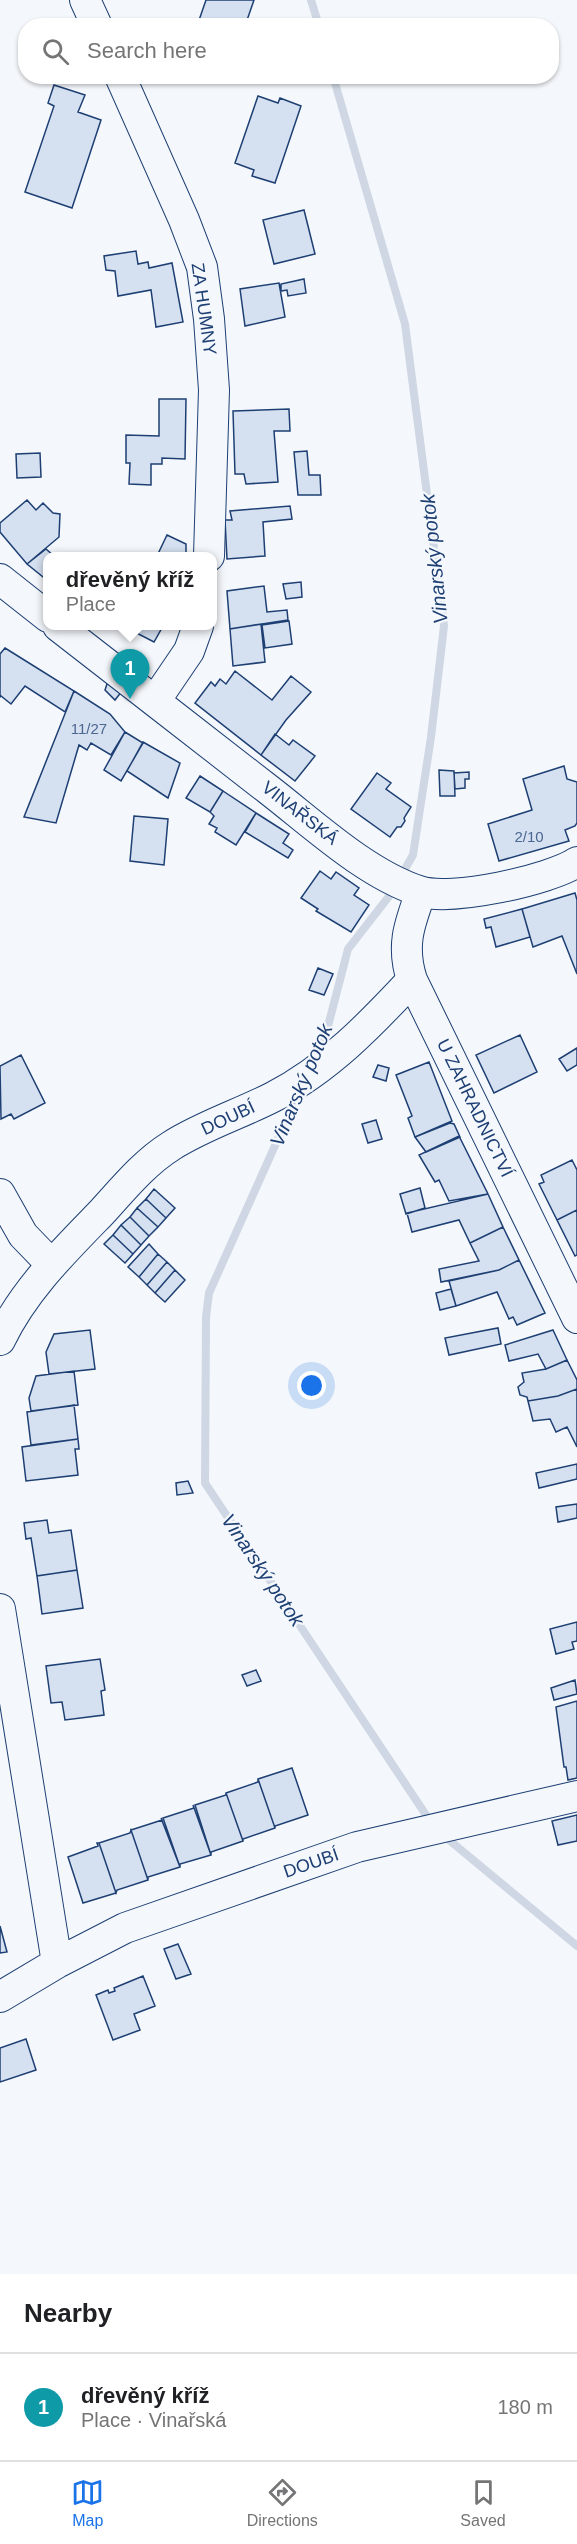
<!DOCTYPE html>
<html lang="en">
<head>
<meta charset="utf-8">
<style>
  body { margin:0; font-family:Helvetica,sans-serif; background:#f6f6f6; color:#202124 }
  .you { position:absolute; left:312px; top:1386px; width:21px; height:21px; margin:-15px; border:4px solid #fff; border-radius:50%; background:#1a73e8; box-shadow:0 0 0 9px #1a73e833 }
  .badge { display:grid; place-items:center; width:39px; height:39px; border-radius:50%; background:#1a73e8; color:#fff; font-size:20px; font-weight:700 }
  .pin { position:absolute; translate:-50% -50px; filter:drop-shadow(0 2px 3px #0008) }
  .pin::after { content:''; position:absolute; top:32px; width:21px; height:18px; background:inherit; clip-path:polygon(0 0,100% 0,50% 100%) }
  .popup { position:absolute; left:43px; top:552px; width:174px; height:78px; box-sizing:border-box; display:grid; place-content:center; border-radius:12px; background:#fff; filter:drop-shadow(0 2px 4px #0005); font-size:20px; white-space:nowrap; color:#757577 }
  .popup b { font-size:22px; color:#202124 }
  .popup::after { content:''; position:absolute; left:50%; top:100%; margin-left:-12px; border:12px solid transparent; border-top-color:#fff }
  .list { margin:0; padding:0; list-style:none }
  h2 { display:flex; justify-content:space-between; align-items:center; height:78px; margin:0; padding:0 24px; font-size:26px }
  h2 small { font-size:20px; font-weight:400; color:#757577 }
  .list li { display:grid; grid-template-columns:39px 1fr auto; gap:18px; align-items:center; box-sizing:border-box; height:108px; padding:0 24px; border-top:2px solid #e0e0e0 }
  .list b { display:block; font-size:22px; white-space:nowrap }
  .list p { margin:0; font-size:20px; white-space:nowrap; color:#757577 }
  .list em { font-size:20px; font-style:normal; color:#757577 }
  .icon { flex:none; width:33px; height:33px; fill:none; stroke:currentColor; stroke-width:2; stroke-linecap:round; stroke-linejoin:round }
  .map { position:relative; flex:none; width:577px; height:2274px; overflow:hidden }
  .search { position:absolute; background:#fff; box-shadow:0 2px 4px #0004; left:18px; right:18px; top:18px; height:66px; display:flex; align-items:center; gap:15px; box-sizing:border-box; padding:0 21px; border-radius:24px; color:#757577; font-size:22px }
  .sheet { height:186px; background:#fff }
  nav { display:flex; justify-content:space-around; align-items:center; box-sizing:border-box; height:84px; border-top:2px solid #e0e0e0; background:#fff; font-size:16px; color:#757577 }
  nav a { display:grid; justify-items:center; gap:3px }
  nav .on { color:#1a73e8 }
  .map>svg:first-child { display:block }
  .lines { fill:none; stroke-linecap:round; stroke-linejoin:round }
  .stream { stroke:#cfd7e4; stroke-width:8 }
  .building { fill:#d5e0f0; stroke:#1d3f73; stroke-width:1.5 }
  .minor-casing { stroke:#1d3f73; stroke-width:32 }
  .minor { stroke:#f4f7fb; stroke-width:30 }
  .labels { text-anchor:middle; stroke-width:4.5; stroke-linejoin:round; paint-order:stroke }
  .number-label { font-size:15px; fill:#4b6792 }
  .street-label { font-size:18px; fill:#1d3f73; stroke:#f4f7fb }
  .water-label { font-size:20px; font-style:italic; fill:#1d3f73; stroke:#f4f7fb }
</style>
</head>
<body>
<div class="map">
<svg width="577" height="2274" viewBox="0 0 577 2274">
  <rect width="100%" height="100%" fill="#f4f7fb"/>
  <g class="lines">
    <path class="stream" d="M311,0l8,26
      M314,1058l13,-28 21,-81 42,-54 23,-40 18,-118 13,-111 -39,-302 -72,-248
      M299,1092l-90,201 -3,24 -1,166 227,341
      M443,1835l134,111"/>
  </g>
  <path class="building" d="M206,0h48l-9,26h-48z
    M54,85l31,10 -7,17 23,8 -29,88 -47,-16 29,-86 -6,-3z
    M258,96l20,7 2,-5 21,8 -26,77 -23,-7 2,-6 -19,-7z
    M304,210l11,44 -41,10 -11,-44z
    M136,251l2,13 10,-2 1,6 23,-5 11,59 -27,5 -5,-37 -33,6 -3,-25 -9,-1 -2,-14z
    M304,279l2,14 -18,3 -1,-6 -6,1v-7z
    M279,283l6,34 -40,9 -5,-37z
    M159,399h27l-1,60 -23,-1v6h-11v21l-22,-1 1,-21h-4v-28l33,1z
    M289,409l1,22h-16l4,51 -32,2 -2,-10h-9l-2,-63z
    M307,451l2,24h11l1,20h-23l-4,-43z
    M40,453l1,24 -24,1 -1,-24z
    M27,500l9,10 7,-7 10,10 7,1 -1,23 -32,27 -27,-32v-9z
    M290,506l2,13 -29,3 2,34 -38,3 -2,-39h7l-2,-9z
    M167,535l19,9v12h-29z
    M46,549l8,7h-6v25l-21,-17z
    M301,582l1,15 -16,2 -3,-15z
    M264,586l3,26 20,-2 1,10 -58,9 -3,-38z
    M289,621l3,23 -27,4 -3,-23z
    M261,624l4,38 -32,4 -3,-37z
    M123,626h40l-9,16z
    M5,648l69,43 -9,21 -40,-26 -14,18 -10,-8 -1,1v-43z
    M235,671l37,29 19,-24 20,16 -25,28 -25,35 -66,-52 16,-21 4,4 5,-7 6,5z
    M111,683l11,8 -7,9 -10,-10 2,-6z
    M74,691l36,23 15,18 -14,23 -20,-12 -4,7 -8,-5 -23,78 -32,-6z
    M125,732l18,11 -22,38 -17,-11z
    M275,734l14,11 4,-5 22,16 -20,25 -34,-26z
    M143,742l37,21 -12,35 -41,-27z
    M564,766l3,13 10,3v41l-2,3 -10,4 4,11 -70,20 -11,-37 44,-14 -9,-31z
    M439,770l15,1 1,25h-15z
    M469,772v7h-4v9l-10,1 -1,-16z
    M377,773l14,10 -5,6 25,18 -7,11 1,3 -4,6h-4l-7,10 -39,-28z
    M200,776l23,15 -13,21 -24,-14z
    M223,791l33,22 -20,32 -21,-13 2,-4 -8,-4 5,-8 -4,-4z
    M256,813l33,21 -6,9 10,7 -5,8 -43,-26z
    M134,816l34,3 -4,46 -34,-4z
    M320,871l11,8 5,-7 23,16 -5,7 15,10 -18,27 -35,-21 2,-2 -17,-11z
    M575,893l2,7v74l-15,-38 -29,11 -11,-38z
    M522,909l8,28 -34,10 -5,-20 -5,1 -2,-9z
    M318,968l15,6 -9,21 -15,-5z
    M520,1035l17,37 -43,21 -18,-38z
    M577,1048v17l-10,6 -8,-12z
    M21,1055l24,48 -31,16 -3,-5 -10,5 -1,-53z
    M429,1062l23,59 -37,16 -7,-19 4,-2 -16,-41z
    M378,1065l11,3 -3,13 -13,-4z
    M376,1120l6,19 -14,4 -6,-19z
    M450,1123l4,1 6,13 -34,15 -11,-15z
    M459,1136l29,58 -39,7 -10,-21 -4,2 -16,-27z
    M572,1160l5,10v40l-20,10 -18,-36 5,-2 -3,-7z
    M420,1188l5,20 -19,6 -6,-20z
    M154,1189l21,19 -9,10 -20,-19z
    M488,1194l15,33 -33,16 -11,-23 -47,12 -5,-19z
    M146,1199l20,19 -8,9 -21,-19z
    M137,1208l21,19 -9,9 -19,-19z
    M577,1210v45l-2,1 -18,-36z
    M130,1217l19,19 -8,9 -20,-20z
    M121,1225l20,20 -8,9 -20,-19z
    M503,1227l16,33 -20,10 -58,12 -2,-13 40,-8 -9,-18z
    M113,1235l20,19 -8,9 -21,-19z
    M149,1244l9,10 -19,23 -11,-10z
    M158,1254l9,8 -20,23 -8,-8z
    M519,1260l26,53 -28,12 -4,-8 -4,2 -12,-27 -41,14 -7,-25 50,-11z
    M167,1262l8,8 -20,23 -8,-8z
    M175,1270l10,10 -20,22 -10,-9z
    M451,1289l5,17 -16,4 -4,-17z
    M498,1328l3,16 -52,11 -4,-17z
    M90,1330l5,39 -46,5 -3,-22 8,-18z
    M553,1330l14,30 -21,9 -8,-15 -29,7 -4,-16z
    M567,1360l10,20v9l-19,7 -30,5 -1,-4 -7,-2 -2,-8 6,-5 -2,-9 24,-4z
    M74,1371l4,34 -47,6 -2,-13 7,-22z
    M577,1389v58l-10,-20 -11,5 -6,-13 -17,2 -5,-20 30,-5z
    M74,1405l4,34 -47,6 -4,-33z
    M78,1439l1,10h-4l3,26 -52,6 -4,-34z
    M577,1464v15l-38,9 -3,-15z
    M188,1481l5,12 -16,2 -1,-12z
    M577,1504v14l-19,4 -2,-15z
    M47,1520l2,13 22,-3 6,40 -40,6 -6,-38 -5,1 -2,-16z
    M77,1570l6,38 -41,6 -5,-38z
    M577,1622v19l-5,1 2,7 -18,5 -6,-25z
    M100,1659l5,31 -4,1 3,24 -39,5 -3,-18 -11,1 -5,-37z
    M256,1670l5,11 -14,5 -5,-11z
    M575,1680l2,14 -23,6 -3,-12z
    M577,1701v77l-9,2 -2,-13h-2l-8,-60z
    M292,1768l16,47 -33,11v2l-17,-49z
    M258,1779l17,49 -32,11v2l-17,-48 32,-11z
    M226,1793l17,48 -32,11v3l-16,-50 31,-10z
    M193,1805l18,50 -31,9v3l-17,-49 31,-10z
    M577,1815v26l-19,4 -6,-24z
    M161,1818l19,49 -32,10v3l-17,-50 31,-10z
    M131,1830l17,50 -31,10 -1,3 -17,-50 31,-10z
    M97,1843h2l17,50 -33,10 -15,-46 30,-11z
    M0,1926l7,26 -7,1z
    M178,1944l13,30 -15,5 -12,-30z
    M143,1976l12,30 -21,8 6,16 -27,10 -17,-45 12,-5 1,3 6,-2 -1,-3z
    M26,2039l10,31 -36,12v-34z"/>
  <g class="lines">
    <g class="minor-casing">
      <path id="minor" d="M85,0l12,26
        M120,76l64,144 18,47 7,52 5,71 -5,166
        M0,579l48,38
        M58,626c70,55 141,109 211,164 44,34 96,83 150,101 31,11 131,-11 158,-29
        M155,701l34,-50 9,-25
        M421,892c-12,33 -20,54 -9,88l165,338
        M0,1194l23,41 29,30
        M0,1340c24,-50 64,-89 102,-128 21,-23 42,-49 69,-66 31,-20 69,-32 102,-49 55,-28 98,-73 139,-117
        M0,1609l57,354
        M0,1997l57,-34 68,-35 232,-81 220,-51"/>
    </g>
    <use href="#minor" class="minor"/>
  </g>
  <g class="labels">
    <g class="number-label">
      <text x="89" y="734">11/27</text>
      <text x="529" y="842">2/10</text>
    </g>
    <g class="street-label">
      <text transform="translate(204 309) rotate(82)" y="6">ZA HUMNY</text>
      <text transform="translate(300 813) rotate(38)" y="6">VINAŘSKÁ</text>
      <text transform="translate(475 1108) rotate(64)" y="6">U ZAHRADNICTVÍ</text>
      <text transform="translate(228 1118) rotate(-25)" y="6">DOUBÍ</text>
      <text transform="translate(311 1863) rotate(-19)" y="6">DOUBÍ</text>
    </g>
    <g class="water-label">
      <text transform="translate(434 559) rotate(-96)" y="7">Vinarský potok</text>
      <text transform="translate(301 1085) rotate(-67)" y="7">Vinarský potok</text>
      <text transform="translate(263 1570) rotate(56)" y="7">Vinarský potok</text>
    </g>
  </g>
</svg>
<div class="you"></div>
<div class="pin badge" style="left:130px;top:699px;background:#0f9aa8">1</div>
<div class="popup"><b>dřevěný kříž</b>Place</div>
<div class="search"><svg class="icon" aria-label="search" viewBox="0 0 24 24"><circle cx="10" cy="10" r="6"/><path d="M15 15l6 6"/></svg>Search here</div>
</div>
<section class="sheet">
<h2>Nearby<small></small></h2>
<ul class="list">
<li><span class="badge" style="background:#0f9aa8">1</span><div><b>dřevěný kříž</b><p>Place · Vinařská</p></div><em>180 m</em></li>
</ul>
</section>
<nav>
<a class="on"><svg class="icon" aria-label="map" viewBox="0 0 24 24"><path d="M3 6l6-2 6 2 6-2v14l-6 2-6-2-6 2zM9 4v14M15 6v14"/></svg>Map</a>
<a><svg class="icon" aria-label="directions" viewBox="0 0 24 24"><path d="M12 3l9 9-9 9-9-9zM9 14v-3h6M13 9l2 2-2 2"/></svg>Directions</a>
<a><svg class="icon" aria-label="saved" viewBox="0 0 24 24"><path d="M7 4h10v16l-5-4-5 4z"/></svg>Saved</a>
</nav>
</body>
</html>
